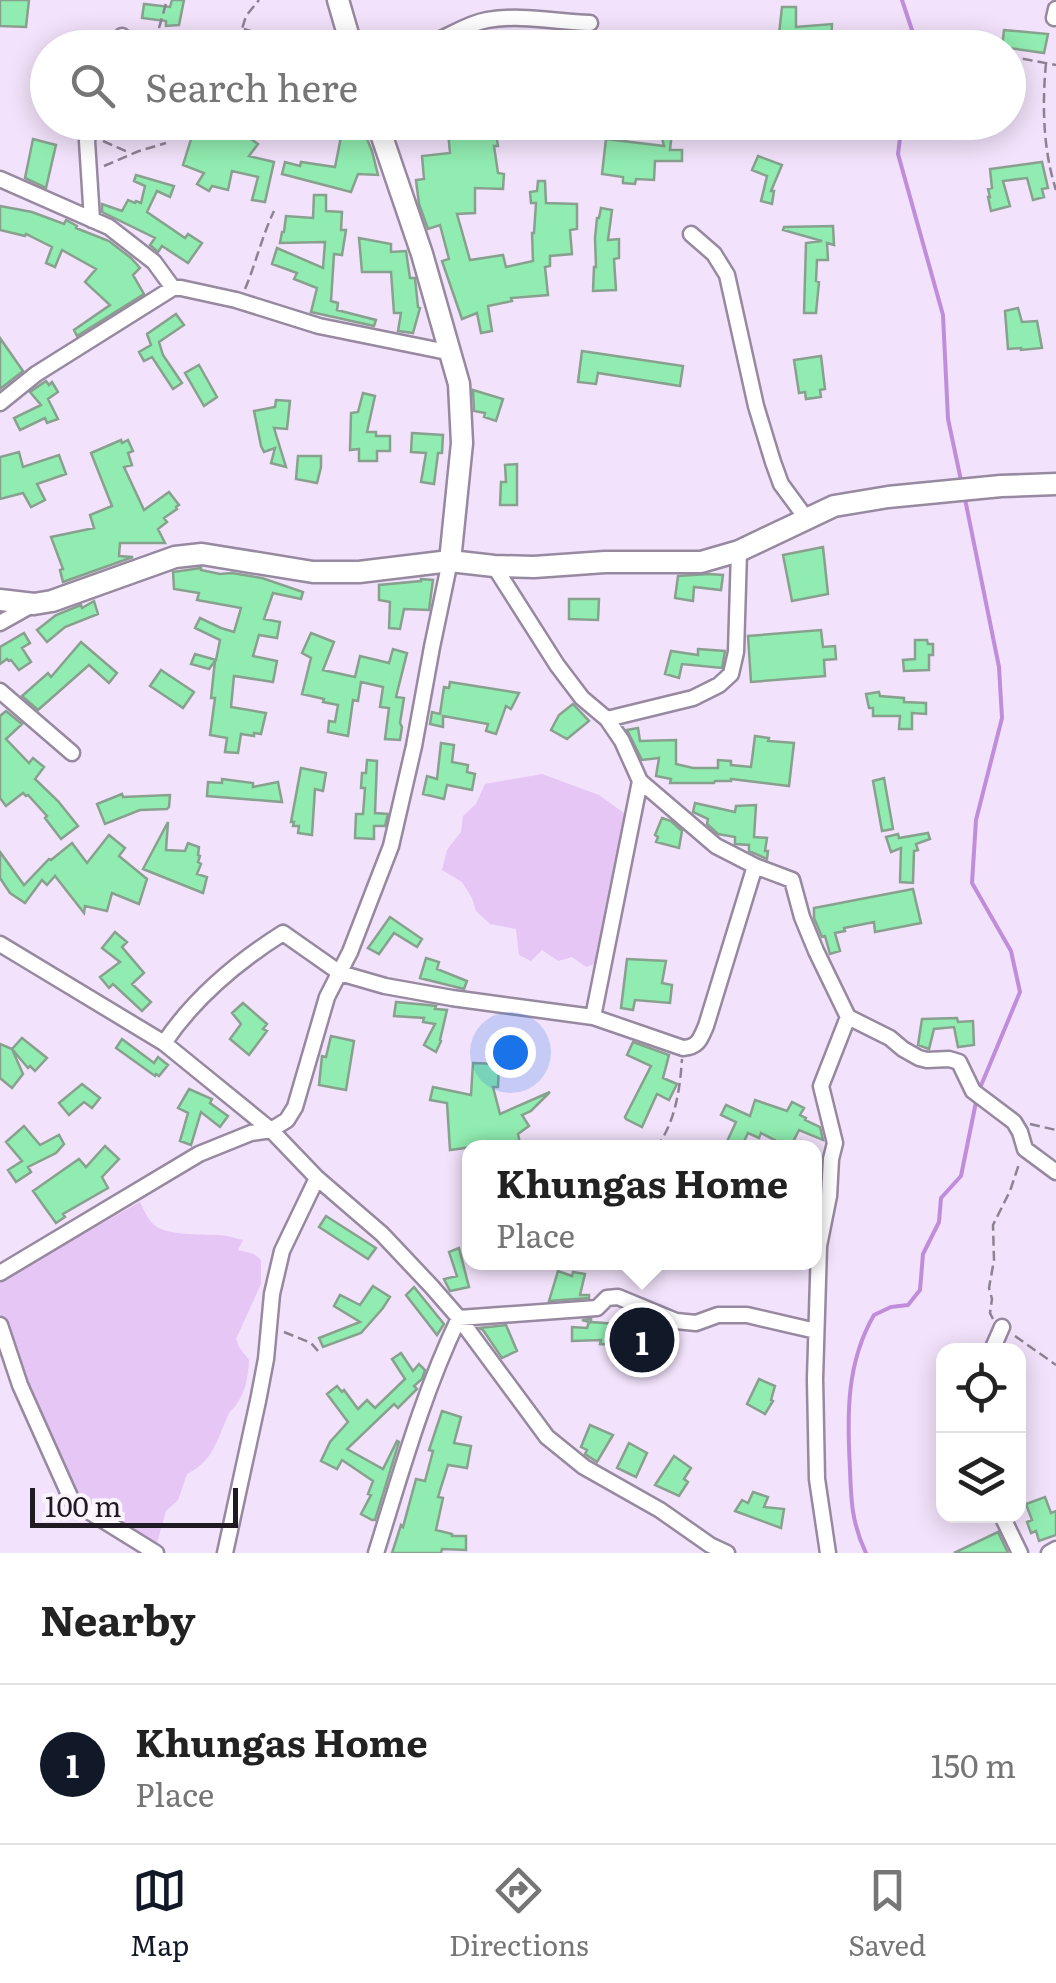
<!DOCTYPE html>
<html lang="en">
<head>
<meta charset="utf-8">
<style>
  body { margin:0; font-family:Literata,serif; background:#f2f2f2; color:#222 }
  .controls { position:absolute; right:30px; bottom:30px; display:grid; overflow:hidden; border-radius:20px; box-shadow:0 5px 25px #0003 }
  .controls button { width:90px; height:90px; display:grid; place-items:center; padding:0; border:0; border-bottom:2px solid #e0e0e0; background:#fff; color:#222; font:50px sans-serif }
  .scale { position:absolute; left:30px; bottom:25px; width:208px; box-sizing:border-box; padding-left:10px; border:5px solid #201a23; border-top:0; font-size:28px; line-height:35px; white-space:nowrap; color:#201a23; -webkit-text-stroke:8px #faf3fd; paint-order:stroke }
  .you { position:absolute; left:510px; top:1052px; width:35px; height:35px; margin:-25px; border:8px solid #fff; border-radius:50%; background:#1a73e8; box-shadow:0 0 0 15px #1a73e833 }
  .badge { display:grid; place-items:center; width:65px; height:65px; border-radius:50%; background:#111827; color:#fff; font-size:32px; font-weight:700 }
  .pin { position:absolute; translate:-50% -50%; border:5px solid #fff; box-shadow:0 2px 10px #0006 }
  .popup { position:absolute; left:462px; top:1140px; width:360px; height:130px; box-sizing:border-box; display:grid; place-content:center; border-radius:20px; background:#fff; filter:drop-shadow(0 2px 8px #0005); font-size:32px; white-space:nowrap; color:#767676 }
  .popup b { font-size:38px; color:#222 }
  .popup::after { content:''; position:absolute; left:50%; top:100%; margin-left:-20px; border:20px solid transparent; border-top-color:#fff }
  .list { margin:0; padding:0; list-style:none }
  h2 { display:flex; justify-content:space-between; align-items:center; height:130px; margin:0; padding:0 40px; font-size:42px }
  h2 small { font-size:32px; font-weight:400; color:#767676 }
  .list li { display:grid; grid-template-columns:65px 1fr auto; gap:30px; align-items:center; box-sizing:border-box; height:160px; padding:0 40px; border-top:2px solid #e0e0e0 }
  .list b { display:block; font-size:38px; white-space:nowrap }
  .list p { margin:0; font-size:32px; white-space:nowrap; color:#767676 }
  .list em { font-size:32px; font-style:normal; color:#767676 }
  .icon { flex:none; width:55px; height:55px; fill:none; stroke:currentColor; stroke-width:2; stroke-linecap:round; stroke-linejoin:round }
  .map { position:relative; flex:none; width:1056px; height:1553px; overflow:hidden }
  .search { position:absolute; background:#fff; box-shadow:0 5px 25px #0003; left:30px; right:30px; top:30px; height:110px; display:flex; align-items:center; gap:25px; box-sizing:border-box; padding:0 35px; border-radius:55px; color:#767676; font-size:38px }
  .sheet { height:290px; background:#fff }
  nav { display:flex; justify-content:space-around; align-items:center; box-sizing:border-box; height:140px; border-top:2px solid #e0e0e0; background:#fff; font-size:28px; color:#767676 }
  nav a { display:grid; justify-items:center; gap:5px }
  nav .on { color:#111827 }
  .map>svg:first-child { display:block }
  .green { fill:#e5c6f5 }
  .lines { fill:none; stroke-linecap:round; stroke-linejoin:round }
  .stream { stroke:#c08ddb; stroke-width:4 }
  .building { fill:#90ecb0; stroke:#88a18f; stroke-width:2.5 }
  .street-casing { stroke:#9789a0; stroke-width:19 }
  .secondary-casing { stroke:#9789a0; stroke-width:25 }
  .path { stroke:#8d8293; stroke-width:2.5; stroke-dasharray:10 5; stroke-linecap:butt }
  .street { stroke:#fff; stroke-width:14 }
  .secondary { stroke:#fff; stroke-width:20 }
</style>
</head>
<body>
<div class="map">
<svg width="1056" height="1553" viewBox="0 0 1056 1553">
  <rect width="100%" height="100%" fill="#f2e2fb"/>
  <path class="green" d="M542,774l57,21 29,21 -28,146 -14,5 -14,-10 -14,4 -16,-11 -11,11 -12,-6 -3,-26 -26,-5 -14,-13 -4,-13 -10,-16 -20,-12 5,-20 14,-18 2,-16 13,-12 9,-20z
    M140,1202c4,8 7,16 13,22 13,12 48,10 65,11 8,0 17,3 25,5l-5,10 16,4 7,6v24l-25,55 3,8 10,13c-1,17 -3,31 -13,45 -6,8 -5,3 -9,13 -11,24 -14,43 -40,56l-9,26 -12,11 -11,39 -76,-46 -37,-73 -42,-118v-32z"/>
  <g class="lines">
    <path class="stream" d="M902,0l11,33 -2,15
      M902,122l-4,32 45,161 5,104 14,66
      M965,499l34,168 3,51 -26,102 -4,63 39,68 9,41 -40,96
      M866,1553c-14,-29 -15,-52 -16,-84 -3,-53 -4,-106 24,-154l17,-8 17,-2 12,-15 3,-36 16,-32 2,-24 20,-22 16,-79"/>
  </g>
  <path class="building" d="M0,0h29l-3,27 -26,-1z
    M172,0h12l-5,25 -13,1v-5l-24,-3 2,-14 26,3z
    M782,7h14v20l36,-3 -1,23h-32v-4h-21z
    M1004,30l44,4 -4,19 -42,-6z
    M160,122h83l-2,10 17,12 -9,12 25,6 -9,40 -13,-2 6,-23 -26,-6 -4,19 -16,-4 -3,5 -12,-7 7,-11 -21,-8 9,-29z
    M344,122h16l12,29 6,24 -20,-1 -7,18 -69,-18 3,-12 15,4 1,-4 34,5z
    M424,122h57l1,13 14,-1 2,12h-4l4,27 6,1 -1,15 -28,-1v25l-18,1 13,46 33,-5 3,12 27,-6 -1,-28h2l2,-30h-5l-1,-11 7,-1 1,-10h7l1,22 31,1v25l-7,1 2,24 -22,2v10l-5,1 3,28 -37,3 1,3 -24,5 4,25 -11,2 -4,-20 -15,6 -20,-58 7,-2 -9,-34 -12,4 -9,-25 -3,-24 8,-1 -2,-23 28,-3 -2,-21 -23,1z
    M658,122h15l-3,28h12v11h-27l-1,19 -18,-1 -1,5 -12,-1v-6l-21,-3 4,-35 58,7z
    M33,139l23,6 -10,43 -21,-10z
    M758,156l24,9 -11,26h3l-2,13 -11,-3 6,-25 -15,-6z
    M1042,162l6,26 -6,1 2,8 -11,3 -6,-22 -24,3 7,25 -19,5 -3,-14h2l-2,-8 4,-1 -2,-19z
    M136,175l38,11 -4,11 -13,-6 -10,21 38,26 3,-4 14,9 -14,20 -26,-17 -4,6 -8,-7 5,-7 -53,-26v-8l20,7 6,-11 7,3 1,-2 5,2 4,-17 -11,-5z
    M314,195h12v16l16,1 -1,18h5l-4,25 -8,-1 -3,47 7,2 -1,7 39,10 -2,6 -63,-14 6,-24 -23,-9 3,-6 -25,-9 5,-16 46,20 2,-26 -45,1 2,-11h2l2,-16 27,2z
    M0,206l32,6 32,12 2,-4 11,6 -1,2 33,13 22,17 9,10 -7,7 11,19 -67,42 -3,-6 36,-25 -25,-23 11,-13 -34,-19 -7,17 -9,-4 6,-16 -26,-13 -1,2 -25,-6z
    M601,208l11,2 -4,30 11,-1v19l-5,1 2,31 -23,1 1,-24h2l-1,-29 2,-20h2z
    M833,226l1,19 -7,-2 1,17h-11l-1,21 3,1 -3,31h-12l2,-70 16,-2 -39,-11 1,-3z
    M359,238l32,6v8l15,-1 4,27h5l3,29 2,1 -7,25 -15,-2 3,-18h-7l-3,-41h-29z
    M1018,308l4,14 15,-1 5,27 -21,2v-2l-13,1 -3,-38z
    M176,314l8,11 -25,17 4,13 19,28 -9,6 -21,-32 -8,4 -5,-9 12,-7 -4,-11z
    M0,338l23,33 -23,18z
    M582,351l101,15 -3,20 -82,-13 -2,11 -18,-2z
    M821,356l4,33 -5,1 1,7 -15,2 -1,-7 -6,1 -5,-33z
    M199,365l18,32 -13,9 -19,-33z
    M46,381l3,4 3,-3 6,10 -10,7 10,20 -11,4 -2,-5 -25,12 -6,-12 27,-13 -11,-13z
    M473,390l30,9 -7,22 -12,-4 1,-4 -11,-2z
    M363,393l12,3 -8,36h9v4h14v15h-13v10h-18v-12l-9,1 1,-37 7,-1z
    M276,400l14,1 -3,28 -13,-1 12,39 -15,-4 4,-15 -11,4 -3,-6 -7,-35 21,-4z
    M412,433l31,2 -1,18h-4l-4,31 -13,-2 5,-29 -15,-1z
    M121,440l1,3 6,-3 5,11 -5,2 4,12 -8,2 20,43 25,-18 10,13 -3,2 1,2 -13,9 3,4 -9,7 7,14h-45l-1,13 14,1 -70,25 -3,-12 3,-1 -12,-32 43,-9 -4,-13 22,-9 -21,-53z
    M19,452l4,15 36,-12 7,19 -29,10 8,16 -14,7 -8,-14 -23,6v-42z
    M298,456h23v11l-4,16 -21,-4z
    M517,464v41h-17l1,-23h5l-1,-17z
    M823,547l5,47 -36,7 -9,-46z
    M201,568v2l19,4 12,-1 30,5 41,14 -2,7 -28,-6 -9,26 16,3 -3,16 -18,-3 -6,21 24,5 -4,21 -39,-6 -3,31 35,6 -5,21 -7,-1v3l-13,-2 -3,19 -13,-1 2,-14 -17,-3 5,-37h-4l4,-37 -6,8 -18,-5 4,-10 21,6 4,-20 -25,-12 5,-10 21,10 13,4 7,-24 -44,-8 2,-7 -25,-4 -1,-17z
    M709,574l14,1 -2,15 -27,-3 -1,14 -18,-3 3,-22z
    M421,579l12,1 -4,30 -25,-1 -4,20 -11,-1 1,-26 -11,-2v-15l42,-4z
    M569,599h30l-1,21 -29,-1z
    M94,601l4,13 -33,13 -18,15 -10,-12 19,-15 25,-10 1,3z
    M821,630l2,17 12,-1 1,13 -12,1 1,16 -74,6 -3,-46z
    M24,633l6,10 -8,5 9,14 -12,8 -8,-10 -2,1 -2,-2 -7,5v-17z
    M311,633l23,9 -11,28 32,7 5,-21 29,7 4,-14 14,4 -11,44 8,1 -4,25 2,4 -2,13 -15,-1 4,-31 -9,-1 3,-20 -22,-5 -3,19 -5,-1 -5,36 -20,-4 1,-11 6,1 3,-17 -15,-3 1,-3 -22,-5 9,-36 -9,-5z
    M915,640h12l1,4h5v11h-4v15l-25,1 -1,-11 12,-1z
    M81,642l36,31 -8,10 -20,-18 -51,45 -16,-14 26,-23 3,4z
    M698,649l27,2 -3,17 -40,-4 -3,14 -14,-4 6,-23 27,4z
    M161,670l33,22 -11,16 -33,-22z
    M450,682l69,11 -8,16 -5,-3 -10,28 -10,-3 2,-7 -45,-8v11l-13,-3 2,-12 8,2 4,-27 5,1z
    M879,692l1,4 24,2v4l22,1v11l-14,-1v16h-13l1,-13h-27v-8h-4l-3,-14z
    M573,704l16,17 -22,18 -16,-9 8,-15z
    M6,711l16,13 -16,15 23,24 4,-5 11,9 -9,12 23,22 20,25 -17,13 -16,-21 2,-2 -19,-21 -2,1 -3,-3 -17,13 -6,-8v-82z
    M638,728l2,13 36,-1v24l17,4h25v-8l13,1v4l20,2 4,-31 14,2 -1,3 26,2 -5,43 -58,-7v2h-16l-1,2h-44l1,-4 -15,-3 3,-18 -17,2 -15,-30z
    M441,743l13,2 -2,17 16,3 -1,7 8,2 -3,16 -25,-5 -3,14 -21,-5 4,-18 10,3z
    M367,760l10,1 -2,52 13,1 -3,12h-11v13l-19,-1 1,-24h7l2,-26h-4l1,-15h4z
    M301,768l25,5 -3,18 -8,-2 -3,46 -14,-2 1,-7h-6l1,-4h-3z
    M884,778l9,51 -11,2 -9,-50z
    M222,779l31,4v4l25,-5 4,20 -75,-6 1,-14 14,1z
    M122,794l1,3 47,-2 -1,12 -2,2 -27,1 -35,14 -8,-20z
    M695,803l40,9 1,-6 20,-1 -2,32 13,1 -2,13h3l-1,8 -18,-8v-6l-14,-1v-7l-17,-3 -11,-10 1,-5 -15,-7z
    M662,818l9,3 11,10 -3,17 -23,-6 2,-5 -3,-2z
    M168,822l-2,28 19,1 3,-8 11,4 -1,8 2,1 -2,6 3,2 -4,10 10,3 -4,16 -60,-24z
    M928,833l2,6 -14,5 2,6 -4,1 -1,32 -13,-1 1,-34 -10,4 -5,-15 12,-3 1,4z
    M109,835l16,13 -6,8 28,23 -8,25 -27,-11 -5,18 -22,-5 -1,7 -29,-37 -8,9 -5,-5 -17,23 -15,-10 -10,-15v-26l24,33 25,-26 2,1 21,-17 15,20z
    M913,889l8,34 -46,9 -1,-10 -30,6 1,3 -10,2 5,18 -10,3 -5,-18 -3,1 -8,-19v-10z
    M390,917l32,22 -5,8 -23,-14 -15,21 -11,-6z
    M115,932l12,10 -5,5 22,26 -12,11 19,18 -9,9 -29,-27 -4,4 -9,-11 20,-15 -18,-14z
    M426,958l13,4 -2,7 30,12 -3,8 -44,-11z
    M627,959l39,2 -4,22 10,2 -2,18 -35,-3 -2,10 -12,-2z
    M396,1002l32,3 8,1 -1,3 12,1 -7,30 1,1 -5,11 -12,-7 11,-21 -12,-2 1,-4 -30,-2z
    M243,1003l24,21 -4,5 4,2 -18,24 -19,-16 11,-15 -9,-11z
    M957,1018l1,4 15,-1 1,24 -16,2 -4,-20 -20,2 -5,20 -11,-4 4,-26z
    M331,1036l23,5 -8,49 -27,-5 3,-29 4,1z
    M22,1038l25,20 -12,13 -5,-5 -2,2 -16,-19z
    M122,1039l32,24 4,-6 10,8 -9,11 -3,-2 -1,2 -39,-28z
    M633,1042l36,13 -6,23 14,6 -8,16 -12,-6 -15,33 -16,-8 -1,-2 26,-51 -24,-11z
    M0,1044l12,5 11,25 -11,14 -12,-10z
    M473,1063l26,1 -1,23h-5l7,27 50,-22 -19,19 -9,4 7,11 -11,8 3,14h-11l-1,-6 -59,8 -3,-47 -17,-3 3,-13 38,8z
    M82,1084l18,14 -8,10 -8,-6 -15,13 -10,-12z
    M189,1089l23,10 -2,4 18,13 -8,11 -19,-15 -10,33 -11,-4 8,-28 -10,-5z
    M755,1100l32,11 5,-9 12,6 -4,7 6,3 -1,2 15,7 3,13 -24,-10 -9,18 -29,-15 -2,5 -11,-5 -7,15h-17l12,-26 -15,-7 5,-10 24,11z
    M24,1126l16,19 19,-10 5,9 -8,9 -28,14 3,5 -15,10 -8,-12 14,-9 -16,-19z
    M105,1146l14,13 -17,18 6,11 -45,26 2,3 -9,6 -23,-32 46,-32 7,8z
    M326,1216l50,32 -8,11 -49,-32z
    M459,1248l10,39 -19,4 -6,-12 13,-3 -8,-24z
    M558,1271l14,5 1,-4 12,2 -5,21h9v3l-40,3z
    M373,1286l17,11 -7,11 -22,25 -38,14 -4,-9 41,-16 -26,-16 6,-11 20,10z
    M414,1287l30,37 -7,11 -31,-40z
    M591,1319v3l26,2 -2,21 -15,-1 1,-4 -29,1v-14l15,1 2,-6 -7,-2z
    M506,1325l11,26 -15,7 -19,-28 -4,-2z
    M638,1330l12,2 -1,5 20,1 -5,17 -23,-1 1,-6 -7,-1z
    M401,1353l12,18 6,-7 6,6 -3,9 -8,7 3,3 -19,19 -4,-4 -47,45 36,20 14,-28 2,1 -24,78h-3l-11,-6 10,-19 -3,-1 5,-13 -31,-21 -5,9 -16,-8 9,-19 18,-20 -21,-28 10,-8 5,6 2,-2 14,19 9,-9 8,8 30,-29 -13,-20z
    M759,1379l16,7 -4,14 2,1 -8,13 -18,-10z
    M442,1411l19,6 -7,26 17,3 -4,22 -19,-3 -10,32 5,1 -7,32 16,4v2h14v14l-24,-1 -1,4h-49l9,-28 2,2 13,-48 9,2 8,-30 -4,-1z
    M590,1425l23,10 -16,27 -12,-8 2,-4 -6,-3z
    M629,1443l18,10 -11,24 -19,-9z
    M674,1456l17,12 -7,11 4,3 -9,14 -24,-11z
    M753,1492l15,5 -4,10 20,2 -3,19 -46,-17 7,-11 6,3z
    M1045,1497l6,16 5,-2v24l-17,6 -3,-10 -5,2 -4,-11 5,-2 -6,-16z
    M998,1532l10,21h-54z"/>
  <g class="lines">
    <g class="street-casing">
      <path id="street" d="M1054,18l2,-9
        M121,48l1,-12
        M414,48c29,-5 46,-23 73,-28 34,-6 69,2 103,3
        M0,179l109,48 45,35 19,26
        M92,220l-5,-79 1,-6 10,-13
        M691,234l23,20 13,21 29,131 17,56 8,22 25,34
        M0,403l36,-29 137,-86h8l55,12 83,26 133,27
        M494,566l63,99 25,33 25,21 15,22 18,40 76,65 39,20 37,14 10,37 14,34 32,66 42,21 13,11 16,9 8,2 22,-1 10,3 14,29 41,31 6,10 5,17 31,23
        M0,623l34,-19
        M0,691l72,62
        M607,719l86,-21 26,-13 12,-11 5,-22 3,-101
        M0,944l164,99 107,87 46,48 65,56 50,53 27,31 88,119 37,30 76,43 50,35 17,8
        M593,1017l47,-236
        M164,1043c31,-46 73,-81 119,-110l57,40 45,13 67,12 141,19 90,31c15,-1 17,-8 23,-22l49,-160
        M0,1273l199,-119 52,-21 20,-3 16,-10 8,-13 32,-110 23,-45 41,-106 23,-100 18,-99 18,-86
        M0,1325l20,60 52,116 84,52
        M992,1350l10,-23
        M1002,1516l18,37
        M225,1553l33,-152 8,-42 6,-65 10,-43 35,-73
        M376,1553c25,-80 47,-160 83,-235l138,-10 10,-10 11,-1 58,24 20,2 22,-8h29l69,16
        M828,1553l-11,-74 -2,-100 4,-133 10,-50 2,-37 4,-16 -14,-57 27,-69
        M1049,1553l7,-4"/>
    </g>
    <g class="secondary-casing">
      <path id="secondary" d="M338,0l14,48
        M377,122l45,132 37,130 3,59 -12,118
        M0,600l34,4 18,-3 123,-44 27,-3 111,18h46l91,-11 44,5 40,1 71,-5h96l38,-11 95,-45 54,-9 113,-11 55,-2"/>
    </g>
    <path class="path" d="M159,28l8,-28
      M244,29l19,6
      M238,42l8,-26 13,-16
      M717,44l28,4
      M1008,56l48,9
      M1046,63c-4,42 -3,87 10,127
      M103,141l25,11
      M104,166l35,-15 27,-8
      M245,289c11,-26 17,-53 29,-78
      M1030,1124l26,6
      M656,1148c19,-25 24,-58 26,-89
      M993,1319l-3,-6 2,-14 -3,-11 5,-28 -1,-35 17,-34 9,-27
      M284,1332l27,11 7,8
      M1015,1336l41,29"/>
    <use href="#street" class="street"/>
    <use href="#secondary" class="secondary"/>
  </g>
</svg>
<div class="controls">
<button><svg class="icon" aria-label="locate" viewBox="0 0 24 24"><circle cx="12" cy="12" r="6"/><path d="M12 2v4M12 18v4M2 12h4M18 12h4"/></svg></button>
<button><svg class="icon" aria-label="layers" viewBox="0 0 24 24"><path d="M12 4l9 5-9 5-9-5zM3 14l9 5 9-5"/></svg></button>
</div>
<div class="scale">100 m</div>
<div class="you"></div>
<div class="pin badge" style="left:642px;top:1340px">1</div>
<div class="popup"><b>Khungas Home</b>Place</div>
<div class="search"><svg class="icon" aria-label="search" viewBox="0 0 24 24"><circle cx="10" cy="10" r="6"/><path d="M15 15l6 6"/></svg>Search here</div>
</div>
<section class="sheet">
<h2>Nearby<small></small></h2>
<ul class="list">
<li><span class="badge">1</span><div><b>Khungas Home</b><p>Place</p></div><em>150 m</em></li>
</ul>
</section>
<nav>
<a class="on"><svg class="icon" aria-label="map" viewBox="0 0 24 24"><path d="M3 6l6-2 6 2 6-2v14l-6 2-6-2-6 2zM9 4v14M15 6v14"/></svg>Map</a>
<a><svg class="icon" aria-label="directions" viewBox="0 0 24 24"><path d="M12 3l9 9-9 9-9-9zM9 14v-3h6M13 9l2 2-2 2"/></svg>Directions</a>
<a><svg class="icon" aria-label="saved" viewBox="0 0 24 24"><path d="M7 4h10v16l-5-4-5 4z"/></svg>Saved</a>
</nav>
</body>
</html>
